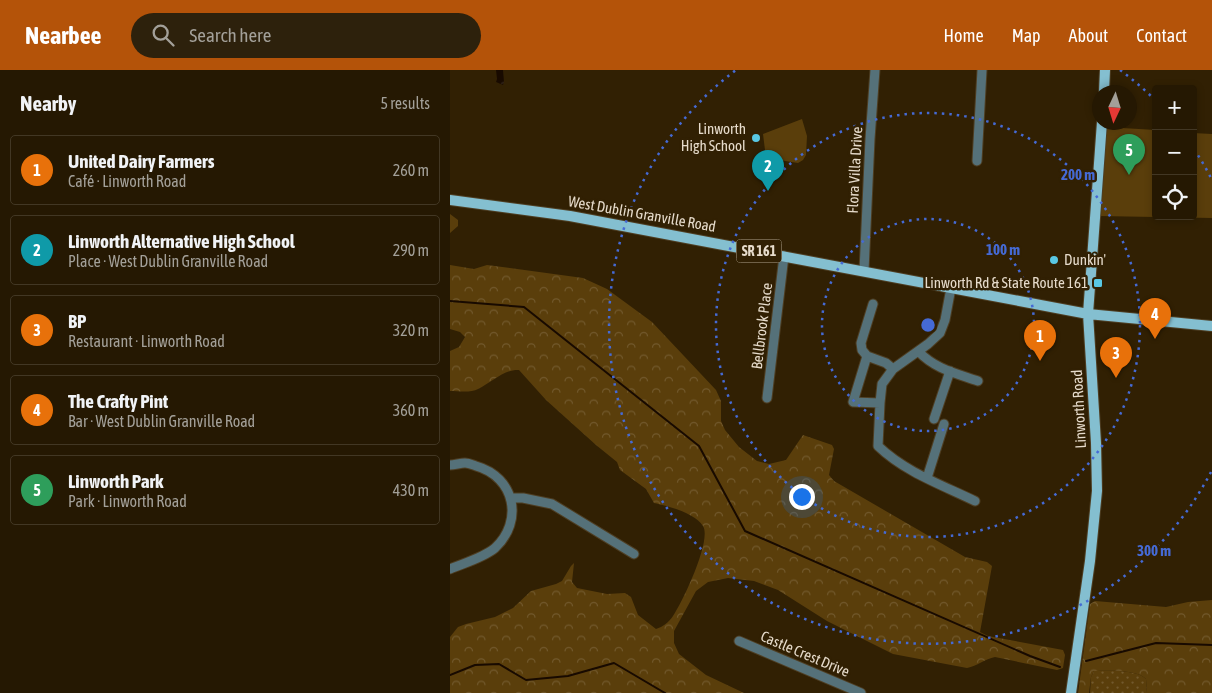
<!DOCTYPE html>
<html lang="en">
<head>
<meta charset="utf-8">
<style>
  body { margin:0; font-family:"Asap Condensed",sans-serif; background:#2d210c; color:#f1f3f6 }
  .controls { position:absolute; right:15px; top:15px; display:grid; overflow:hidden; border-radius:5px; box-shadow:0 2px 8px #0003 }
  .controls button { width:45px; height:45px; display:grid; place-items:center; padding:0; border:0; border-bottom:1px solid #423724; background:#251802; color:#f1f3f6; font:25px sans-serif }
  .compass { position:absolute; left:642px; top:15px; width:45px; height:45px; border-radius:50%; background:#251802; box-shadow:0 2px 8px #0003; rotate:184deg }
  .you { position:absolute; left:351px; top:426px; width:18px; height:18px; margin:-12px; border:4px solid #fff; border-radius:50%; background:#1a73e8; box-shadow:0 0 0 8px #1a73e833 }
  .badge { display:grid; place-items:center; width:32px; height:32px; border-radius:50%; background:#b45309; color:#fff; font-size:16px; font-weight:700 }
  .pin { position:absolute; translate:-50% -41px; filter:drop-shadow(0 1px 2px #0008) }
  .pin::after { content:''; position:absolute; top:26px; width:18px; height:15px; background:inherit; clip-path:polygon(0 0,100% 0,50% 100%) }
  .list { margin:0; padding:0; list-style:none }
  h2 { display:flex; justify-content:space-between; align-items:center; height:65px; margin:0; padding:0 20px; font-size:21px }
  h2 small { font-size:16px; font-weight:400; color:#a3a099 }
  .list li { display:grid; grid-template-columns:32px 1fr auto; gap:15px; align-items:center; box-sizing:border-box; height:70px; margin:0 10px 10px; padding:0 10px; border:1px solid #423724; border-radius:5px }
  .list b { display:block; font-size:19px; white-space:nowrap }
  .list p { margin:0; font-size:16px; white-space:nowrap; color:#a3a099 }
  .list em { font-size:16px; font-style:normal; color:#a3a099 }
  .icon { flex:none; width:28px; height:28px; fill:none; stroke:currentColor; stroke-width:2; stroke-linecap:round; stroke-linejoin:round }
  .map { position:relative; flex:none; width:762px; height:623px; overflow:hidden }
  header { display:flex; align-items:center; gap:30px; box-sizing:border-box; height:70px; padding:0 25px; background:#b45309; color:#fff }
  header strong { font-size:24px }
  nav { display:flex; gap:28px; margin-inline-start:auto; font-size:18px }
  .search { width:350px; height:45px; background:#2d210c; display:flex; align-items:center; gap:12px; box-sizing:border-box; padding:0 18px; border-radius:28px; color:#a3a099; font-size:19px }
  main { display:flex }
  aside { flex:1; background:#251802 }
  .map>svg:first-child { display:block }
  .grass { fill:url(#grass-dots) }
  .forest { fill:url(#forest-crowns) }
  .park { fill:#5a3e0b }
  .water { fill:url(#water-ripples) }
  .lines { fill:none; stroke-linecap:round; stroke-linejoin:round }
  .stream { stroke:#180a00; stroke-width:2 }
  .minor-casing { stroke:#4e3e23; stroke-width:11 }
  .major-casing { stroke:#4e3e23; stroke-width:12 }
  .minor { stroke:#557179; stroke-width:9 }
  .major { stroke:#84bfd0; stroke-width:10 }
  .ring { fill:none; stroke:#456ad5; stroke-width:2.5; stroke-dasharray:2.5 5 }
  .poi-dot { fill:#59c8e4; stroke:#312003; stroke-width:2 }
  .labels { text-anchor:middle; stroke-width:5; stroke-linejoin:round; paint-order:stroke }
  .shield { fill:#312003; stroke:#b0a38f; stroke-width:1 }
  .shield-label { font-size:14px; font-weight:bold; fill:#e6dbcb }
  .poi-label { font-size:15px; fill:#e6dbcb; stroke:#312003; text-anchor:end }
  .street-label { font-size:15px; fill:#e6dbcb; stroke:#312003 }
  .centre { fill:#456ad5; stroke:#312003; stroke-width:2.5 }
  .ring-label { font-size:15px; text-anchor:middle; font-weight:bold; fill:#456ad5; stroke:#312003; stroke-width:5; stroke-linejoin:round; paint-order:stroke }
</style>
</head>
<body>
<header>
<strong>Nearbee</strong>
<div class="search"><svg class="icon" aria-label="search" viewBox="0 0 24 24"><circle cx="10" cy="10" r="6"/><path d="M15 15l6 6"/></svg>Search here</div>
<nav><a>Home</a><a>Map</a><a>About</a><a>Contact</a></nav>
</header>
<main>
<aside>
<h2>Nearby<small>5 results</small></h2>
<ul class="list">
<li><span class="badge" style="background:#e8710a">1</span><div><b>United Dairy Farmers</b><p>Café · Linworth Road</p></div><em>260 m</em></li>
<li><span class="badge" style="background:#0f9aa8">2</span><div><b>Linworth Alternative High School</b><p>Place · West Dublin Granville Road</p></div><em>290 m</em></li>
<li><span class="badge" style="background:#e8710a">3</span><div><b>BP</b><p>Restaurant · Linworth Road</p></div><em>320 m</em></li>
<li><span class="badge" style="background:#e8710a">4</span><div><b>The Crafty Pint</b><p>Bar · West Dublin Granville Road</p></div><em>360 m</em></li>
<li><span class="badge" style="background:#2e9e5b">5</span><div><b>Linworth Park</b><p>Park · Linworth Road</p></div><em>430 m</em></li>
</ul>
</aside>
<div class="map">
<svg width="762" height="623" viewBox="0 0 762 623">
  <defs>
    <pattern id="grass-dots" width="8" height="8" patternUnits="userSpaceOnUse" patternTransform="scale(1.25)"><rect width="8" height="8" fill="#5a3e0b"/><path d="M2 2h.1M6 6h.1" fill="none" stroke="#72592d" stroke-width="1.8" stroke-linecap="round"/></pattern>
    <pattern id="forest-crowns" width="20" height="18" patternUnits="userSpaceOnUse" patternTransform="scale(1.25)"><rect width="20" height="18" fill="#5a3e0b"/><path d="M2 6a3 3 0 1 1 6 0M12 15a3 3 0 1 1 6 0" fill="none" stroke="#72592d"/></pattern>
    <pattern id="water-ripples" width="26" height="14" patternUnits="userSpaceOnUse" patternTransform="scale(1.25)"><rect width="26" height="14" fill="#180a00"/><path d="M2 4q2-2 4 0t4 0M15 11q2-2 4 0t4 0" fill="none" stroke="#3a2d24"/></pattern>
  </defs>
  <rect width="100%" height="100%" fill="#312003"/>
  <path class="grass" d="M644,601c14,0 42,-2 52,8l1,14h-57l1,-16z"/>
  <path class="forest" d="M0,144l8,6v6l-8,7z
    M0,195l24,4 13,-4 96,13 24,11 45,33 64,68 5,11v20l4,9 14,17 18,14 12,3 17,-4 17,-25 29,10 2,4 -5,26 5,6 131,76 22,5 5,4 -12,66 8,4 75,14 2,5 -2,13 -6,2 -62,-13c-10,2 -18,9 -28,11l-74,-14 -66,-33 -49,-31 -24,-9 -26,-3 -20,4 -12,9 -22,40v12l5,11 27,21 38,18h-294v-56l8,-10 8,-3 29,-7 18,-9 18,-17 25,-7 6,-3 9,-15 3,-3 -2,19 5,6 30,6 18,-1 6,4 7,18 18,14c7,-2 13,-7 17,-13 10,-15 39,-76 30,-90 -8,-13 -35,-20 -49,-23l-8,-14 -26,-19 -3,-8 -21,-17 -50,-45 -27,-30c-15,-1 -28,13 -41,19 -7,4 -20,2 -28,2v-40l9,-4 6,-10 -5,-5 -10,-3z
    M762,530v93h-65l-1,-14c-10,-10 -38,-8 -52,-8l-3,6 -2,16h-11l12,-89 5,-3 71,6 22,-5z"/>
  <path class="park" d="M352,49l5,17 -1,19 -3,5 -5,3 -32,-5 -3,-24z
    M655,57l51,3v86h37v-83l19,1v84l-114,-2z"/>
  <path class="water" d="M46,0h7l1,12 -1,3 -7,-3 1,-3z"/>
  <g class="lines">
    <path class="stream" d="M0,231l74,6 175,139 46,85 285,125 30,11
      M636,591l70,-18 56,2
      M0,605l25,-10 24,-1 27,16 42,-4 46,-13 51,30"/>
    <g class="minor-casing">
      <path id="minor" d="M527,91l5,-91
        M414,201l6,-132 5,-69
        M501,218l-6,32 -5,13 -12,11 -35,25 -11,15 -2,19 -2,43c27,26 64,39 97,55
        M423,234l-12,39 1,7 5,6 19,7 7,6
        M468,281c17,18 37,22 60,30
        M417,286l-14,46 27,1
        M317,328l17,-142
        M484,349l16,-48
        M0,395c5,0 10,-2 15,-2 4,0 8,2 11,3 39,11 48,55 19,82 -12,10 -31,15 -45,21
        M477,408l17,-54
        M61,428h12l29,6 82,50
        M289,571l122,52"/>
    </g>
    <g class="major-casing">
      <path id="major" d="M654,22l1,-22
        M0,130l120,16 518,98 124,12
        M621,623l19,-132 7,-70 -1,-48 -8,-129 14,-192"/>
    </g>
    <use href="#minor" class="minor"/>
    <use href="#major" class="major"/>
  </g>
  <g class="ring">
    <circle cx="478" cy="255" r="106"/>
    <circle cx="478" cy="255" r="212"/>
    <path d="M761 402A319 319 0 1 1 286 0M670 0A319 319 0 0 1 706 31M744 79A319 319 0 0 1 761 108"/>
  </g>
  <g class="poi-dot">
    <circle cx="306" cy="68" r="5"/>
    <circle cx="604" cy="190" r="5"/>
    <rect x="643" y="208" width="10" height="10" rx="2.5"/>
  </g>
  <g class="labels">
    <rect class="shield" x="286.5" y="169.5" width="45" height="23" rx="4"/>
    <g class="shield-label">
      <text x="309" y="186">SR 161</text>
    </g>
    <g class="poi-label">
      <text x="296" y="64">Linworth<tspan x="296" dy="17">High School</tspan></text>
      <text x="614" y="195" text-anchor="start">Dunkin'</text>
      <text x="638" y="218">Linworth Rd &amp; State Route 161</text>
    </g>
    <g class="street-label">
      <text transform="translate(405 100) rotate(-87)" y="5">Flora Villa Drive</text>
      <text transform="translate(192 144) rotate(10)" y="5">West Dublin Granville Road</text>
      <text transform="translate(312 256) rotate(-83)" y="5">Bellbrook Place</text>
      <text transform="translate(629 339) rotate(-93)" y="5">Linworth Road</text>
      <text transform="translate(355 584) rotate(23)" y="5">Castle Crest Drive</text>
    </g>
  </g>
  <circle cx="478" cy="255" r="8" class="centre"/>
  <g class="ring-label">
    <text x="628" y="110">200 m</text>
    <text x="553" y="185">100 m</text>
    <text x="704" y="486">300 m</text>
  </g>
</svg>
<div class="controls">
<button>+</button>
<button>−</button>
<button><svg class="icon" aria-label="locate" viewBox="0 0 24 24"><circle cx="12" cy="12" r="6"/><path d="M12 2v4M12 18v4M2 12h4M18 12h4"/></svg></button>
</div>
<svg class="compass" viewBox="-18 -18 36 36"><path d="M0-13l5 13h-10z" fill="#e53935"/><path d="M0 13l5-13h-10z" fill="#a3a099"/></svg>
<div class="you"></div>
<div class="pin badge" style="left:590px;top:291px;background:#e8710a">1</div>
<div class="pin badge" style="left:318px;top:121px;background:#0f9aa8">2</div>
<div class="pin badge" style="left:666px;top:308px;background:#e8710a">3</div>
<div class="pin badge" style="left:705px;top:269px;background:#e8710a">4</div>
<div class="pin badge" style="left:679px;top:105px;background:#2e9e5b">5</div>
</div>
</main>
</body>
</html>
